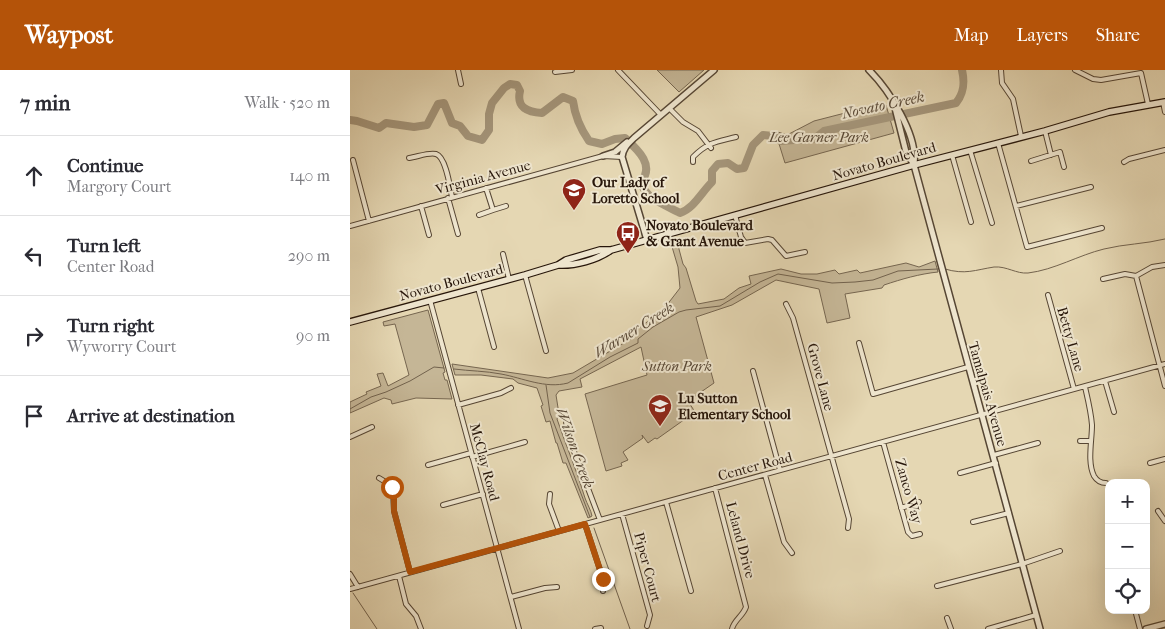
<!DOCTYPE html>
<html lang="en">
<head>
<meta charset="utf-8">
<style>
  body { margin:0; font-family:"IM FELL French Canon",serif; background:#f2f2f3; color:#2b2b33 }
  .controls { position:absolute; right:15px; bottom:15px; display:grid; overflow:hidden; border-radius:10px; box-shadow:0 5px 20px #0002 }
  .controls button { width:45px; height:45px; display:grid; place-items:center; padding:0; border:0; border-bottom:1px solid #e1e1e2; background:#fff; color:#2b2b33; font:25px sans-serif }
  .stop { position:absolute; width:15px; height:15px; margin:-11px; border:4px solid #b45309; border-radius:50%; background:#fff }
  .stop.end { background:#b45309; border-color:#fff; box-shadow:0 1px 5px #0008 }
  .list { margin:0; padding:0; list-style:none }
  h2 { display:flex; justify-content:space-between; align-items:center; height:65px; margin:0; padding:0 20px; font-size:21px }
  h2 small { font-size:16px; font-weight:400; color:#7c7c81 }
  .list li { display:grid; grid-template-columns:32px 1fr auto; gap:15px; align-items:center; box-sizing:border-box; height:80px; padding:0 20px; border-top:1px solid #e1e1e2 }
  .list b { display:block; font-size:19px; white-space:nowrap }
  .list p { margin:0; font-size:16px; white-space:nowrap; color:#7c7c81 }
  .list em { font-size:16px; font-style:normal; color:#7c7c81 }
  .icon { flex:none; width:28px; height:28px; fill:none; stroke:currentColor; stroke-width:2; stroke-linecap:round; stroke-linejoin:round }
  .map { position:relative; flex:none; width:815px; height:559px; overflow:hidden }
  header { display:flex; align-items:center; gap:30px; box-sizing:border-box; height:70px; padding:0 25px; background:#b45309; color:#fff }
  header strong { font-size:24px }
  nav { display:flex; gap:28px; margin-inline-start:auto; font-size:18px }
  main { display:flex }
  aside { flex:1; background:#fff }
  .map>svg:first-child { display:block }
  .green { fill:#c5b696; stroke:#766650 }
  .lines { fill:none; stroke-linecap:round; stroke-linejoin:round }
  .stream { stroke:#72624d; stroke-width:1 }
  .river { stroke:#a4957a; stroke-width:8 }
  .minor-casing { stroke:#564634; stroke-width:6 }
  .tertiary-casing { stroke:#564634; stroke-width:8 }
  .secondary-casing { stroke:#27160a; stroke-width:8 }
  .minor { stroke:#eee5ce; stroke-width:4 }
  .tertiary { stroke:#eee5ce; stroke-width:5 }
  .secondary { stroke:#eee5ce; stroke-width:5.5 }
  .route { stroke:#b45309; stroke-width:6 }
  .labels { text-anchor:middle; stroke-width:4; stroke-linejoin:round; paint-order:stroke }
  .park-label { font-size:14px; font-style:italic; fill:#564634; stroke:#eee5ce }
  .street-label { font-size:14px; fill:#27160a; stroke:#eee5ce }
  .poi-label { font-size:14px; font-weight:bold; fill:#27160a; stroke:#eee5ce; text-anchor:start }
  .water-label { font-size:15px; font-style:italic; fill:#594937; stroke:#eee5ce }
</style>
</head>
<body>
<header>
<strong>Waypost</strong>
<nav><a>Map</a><a>Layers</a><a>Share</a></nav>
</header>
<main>
<aside>
<h2>7 min<small>Walk · 520 m</small></h2>
<ul class="list">
<li><svg class="icon" aria-label="ahead" viewBox="0 0 24 24"><path d="M12 20V5M6 11l6-6 6 6"/></svg><div><b>Continue</b><p>Margory Court</p></div><em>140 m</em></li>
<li><svg class="icon" aria-label="left" viewBox="0 0 24 24"><path d="M17 20v-9H6M10 6l-5 5 5 5"/></svg><div><b>Turn left</b><p>Center Road</p></div><em>290 m</em></li>
<li><svg class="icon" aria-label="right" viewBox="0 0 24 24"><path d="M7 20v-9h11M14 6l5 5-5 5"/></svg><div><b>Turn right</b><p>Wyworry Court</p></div><em>90 m</em></li>
<li><svg class="icon" aria-label="arrive" viewBox="0 0 24 24"><path d="M6 21V4h12l-3 4 3 4H6"/></svg><div><b>Arrive at destination</b></div></li>
</ul>
</aside>
<div class="map">
<svg width="815" height="559" viewBox="0 0 815 559">
  <rect width="100%" height="100%" fill="#e5d7b3"/>
  <filter id="stains"><feTurbulence type="fractalNoise" baseFrequency=".004" numOctaves="4"/><feColorMatrix values="0 0 0 0 .2 0 0 0 0 .09 0 0 0 0 .02 0 0 0 .5 -.17"/></filter>
  <radialGradient id="worn" r=".72"><stop offset=".6" stop-color="#630" stop-opacity="0"/><stop offset="1" stop-color="#630" stop-opacity=".3"/></radialGradient>
  <path class="green" d="M307,0h47l-25,22z
    M536,35l8,28 -109,30 -10,-32 12,4 27,-14 35,-9h16z
    M326,168l7,26 3,4 10,33 2,3 26,-5 15,-11 12,-4 -2,-8 32,-7 20,5h16l18,-4 4,4 18,-4 3,3 46,-10 13,4 16,-6 3,11c-19,2 -36,7 -54,13l-2,3 -37,6 5,24 -23,5 -8,-34 -43,-9 -44,25 -36,12 18,66 -26,18 7,11 -38,27 -2,-1 -7,5 -6,-8 1,3 -20,14 5,8 -7,3 1,3 -16,5 -21,-77 62,-19 -6,-28 -61,32 2,8 -23,4 -3,4 3,19 -2,5c9,27 20,52 28,79 2,6 6,12 7,18l-4,2 -22,-55h-3l-6,-20h-1l-6,-22 -4,1 -5,-16 2,-1 -6,-17 -19,-5 -5,-4 -32,-4h-26l-3,-11 96,14 25,-5 61,-36 1,-6 28,-21 17,-22 -2,-21 -8,-27z
    M78,240l17,62 -2,1 2,7h2l5,19 -36,-1 -24,6 -1,-4 -7,-2 -34,15v-11l17,-8 -1,-2 15,-6 -4,-12 6,-1 5,13 21,-11 -14,-51 -11,2 -1,-4z"/>
  <g class="lines">
    <path class="stream" d="M595,199c20,6 30,1 49,-2 13,-1 22,7 34,6 26,-3 51,-18 76,-24 20,-5 41,-5 61,-10
      M104,299c15,2 32,2 47,5 22,4 44,15 67,9l42,-26 28,-14v-4l15,-12 26,-15 7,-2 34,-4 40,-24 18,-8 54,9 23,-1 18,-2 25,-9 40,-2
      M196,315l4,28 40,104
      M0,339l21,-12 15,-5 24,-11 24,-14 10,1
      M244,458l36,101
      M3,523l24,36"/>
    <path class="river" d="M0,50l7,1 22,7 7,-5 28,4 13,-2 11,-21 6,-1 8,20 8,3 8,10 14,4 7,-10v-16l3,-11 12,-15 6,-4 7,1 3,6c-4,17 8,21 22,22l21,-16 10,4c2,16 7,27 16,40l13,3 13,-5 10,-1c13,12 30,27 16,44 3,16 26,24 39,31 14,-5 21,-20 32,-31v-11l6,-7 10,-1 9,6 7,-1 9,-23 10,-10 10,1 8,5 13,-1 20,-1 10,-8 132,-28c8,-10 9,-20 6,-33"/>
    <g class="minor-casing">
      <path id="minor" d="M108,0l3,14
        M268,0l43,45
        M651,0l1,13 11,16 8,37
        M725,0l18,9 8,1 40,-7 7,31
        M205,2l17,-2
        M813,32l2,10
        M320,39l13,13 15,9 13,17
        M695,61l6,24
        M648,73l29,104 75,-19
        M620,80l22,73
        M602,85l19,67
        M59,88c8,-1 20,-6 27,-4 10,3 14,33 16,43
        M3,90l16,61
        M681,91l29,-9 4,15
        M343,92v-5c15,-15 23,-15 43,-20
        M774,92l5,-3 36,-9
        M98,128l10,36
        M71,136l8,29
        M666,136l75,-19
        M143,140l13,-4
        M129,145l14,-5 -7,-22
        M385,145l6,22 4,6 23,-4 4,1 14,16 19,-4
        M0,156l253,-70 19,1
        M153,184l6,25
        M175,205l21,76
        M786,206l29,110
        M753,209l22,-5 11,2 16,-9 13,-2
        M128,218l16,59
        M698,225l26,94
        M80,230l89,329
        M436,234l7,14 56,201 -1,9
        M509,273l14,51 95,-27
        M403,301l27,99
        M755,311l9,31
        M735,317c3,13 6,25 7,38 0,16 -5,37 2,51 3,5 7,7 12,7
        M108,335l43,-12 10,-5
        M216,350l1,13 33,87
        M0,367l22,-10
        M730,371h11
        M533,372l25,90 4,4 8,-2
        M644,385l44,-12
        M122,387l53,-15
        M800,393l15,-4
        M78,395l43,-12
        M610,403l36,-10
        M415,405l19,67 8,11
        M29,408l10,6 4,7 1,20 16,61
        M365,418l31,119c-3,9 -12,13 -14,22
        M200,424l-1,10 10,27
        M316,432l25,89
        M93,435l40,-11
        M551,438l18,-6
        M808,441l7,10
        M272,444l28,101 -3,11
        M623,452l36,-9
        M235,454l18,55v12
        M0,504l8,13
        M49,506l7,28 10,12 5,13
        M587,516l85,-22 38,-13
        M0,519l815,-225
        M161,527l34,-9 12,-1
        M785,540l5,19
        M597,548l4,11
        M245,559l6,-1
        M638,559l48,-14"/>
    </g>
    <g class="tertiary-casing">
      <path id="tertiary" d="M519,0c20,20 49,65 45,94
        M544,34l12,48 8,13 126,464
        M253,86l12,-4 12,-10
        M297,170l-25,-83c1,-9 6,-13 12,-19l80,-68
        M796,559l19,-5"/>
    </g>
    <g class="secondary-casing">
      <path id="secondary" d="M208,195c17,1 39,-5 53,-15
        M0,252l175,-47 33,-10 8,-5 34,-10h11l303,-85 131,-34 64,-19 56,-10"/>
    </g>
    <use href="#minor" class="minor"/>
    <use href="#tertiary" class="tertiary"/>
    <use href="#secondary" class="secondary"/>
  </g>
  <g class="lines">
    <path class="route" d="M42,417l2,7v17l16,61 175,-48 18,55"/>
  </g>
  <defs>
    <g id="school-pin" transform="scale(1.25)"><path d="M0 17L-7.5 6A9.5 9.5 0 1 1 7.5 6Z" fill="#8f2418" stroke="#eee5ce"/><path d="M0-5L7-2L0 1L-7-2ZM-4 1L0 2.5L4 1V4Q0 6-4 4Z" fill="#fff"/></g>
    <g id="bus-pin" transform="scale(1.25)"><path d="M0 17L-7.5 6A9.5 9.5 0 1 1 7.5 6Z" fill="#8f2418" stroke="#eee5ce"/><path d="M-5-6H5V4H4V6H2V4H-2V6H-4V4H-5ZM-3.5-4V0h7V-4ZM-3.5 1.2v1.5H-2V1.2ZM2 1.2v1.5H3.5V1.2Z" fill="#fff"/></g>
  </defs>
  <g fill-rule="evenodd">
    <use href="#school-pin" x="224" y="120"/>
    <use href="#bus-pin" x="278" y="163"/>
    <use href="#school-pin" x="310" y="336"/>
  </g>
  <g class="labels">
    <g class="park-label">
      <text x="469" y="72">Lee Garner Park</text>
      <text x="327" y="301">Sutton Park</text>
    </g>
    <g class="street-label">
      <text transform="translate(534 91) rotate(-16)" y="5">Novato Boulevard</text>
      <text transform="translate(133 107) rotate(-15)" y="5">Virginia Avenue</text>
      <text transform="translate(101 212) rotate(-15)" y="5">Novato Boulevard</text>
      <text transform="translate(721 269) rotate(74)" y="5">Betty Lane</text>
      <text transform="translate(471 307) rotate(75)" y="5">Grove Lane</text>
      <text transform="translate(638 324) rotate(74)" y="5">Tamalpais Avenue</text>
      <text transform="translate(135 392) rotate(75)" y="5">McClay Road</text>
      <text transform="translate(405 396) rotate(-15)" y="5">Center Road</text>
      <text transform="translate(559 421) rotate(74)" y="5">Zanco Way</text>
      <text transform="translate(391 470) rotate(75)" y="5">Leland Drive</text>
      <text transform="translate(298 497) rotate(75)" y="5">Piper Court</text>
    </g>
    <g class="poi-label">
      <text x="242" y="117">Our Lady of<tspan x="242" dy="16">Loretto School</tspan></text>
      <text x="296" y="160">Novato Boulevard<tspan x="296" dy="16">&amp; Grant Avenue</tspan></text>
      <text x="328" y="333">Lu Sutton<tspan x="328" dy="16">Elementary School</tspan></text>
    </g>
    <g class="water-label">
      <text transform="translate(533 35) rotate(-12)" y="5">Novato Creek</text>
      <text transform="translate(284 260) rotate(-32)" y="5">Warner Creek</text>
      <text transform="translate(225 378) rotate(70)" y="5">Wilson Creek</text>
    </g>
  </g>
  <rect width="100%" height="100%" filter="url(#stains)"/>
  <rect width="100%" height="100%" fill="url(#worn)"/>
</svg>
<div class="controls">
<button>+</button>
<button>−</button>
<button><svg class="icon" aria-label="locate" viewBox="0 0 24 24"><circle cx="12" cy="12" r="6"/><path d="M12 2v4M12 18v4M2 12h4M18 12h4"/></svg></button>
</div>
<div class="stop" style="left:42px;top:417px"></div>
<div class="stop end" style="left:253px;top:509px"></div>
</div>
</main>
</body>
</html>
